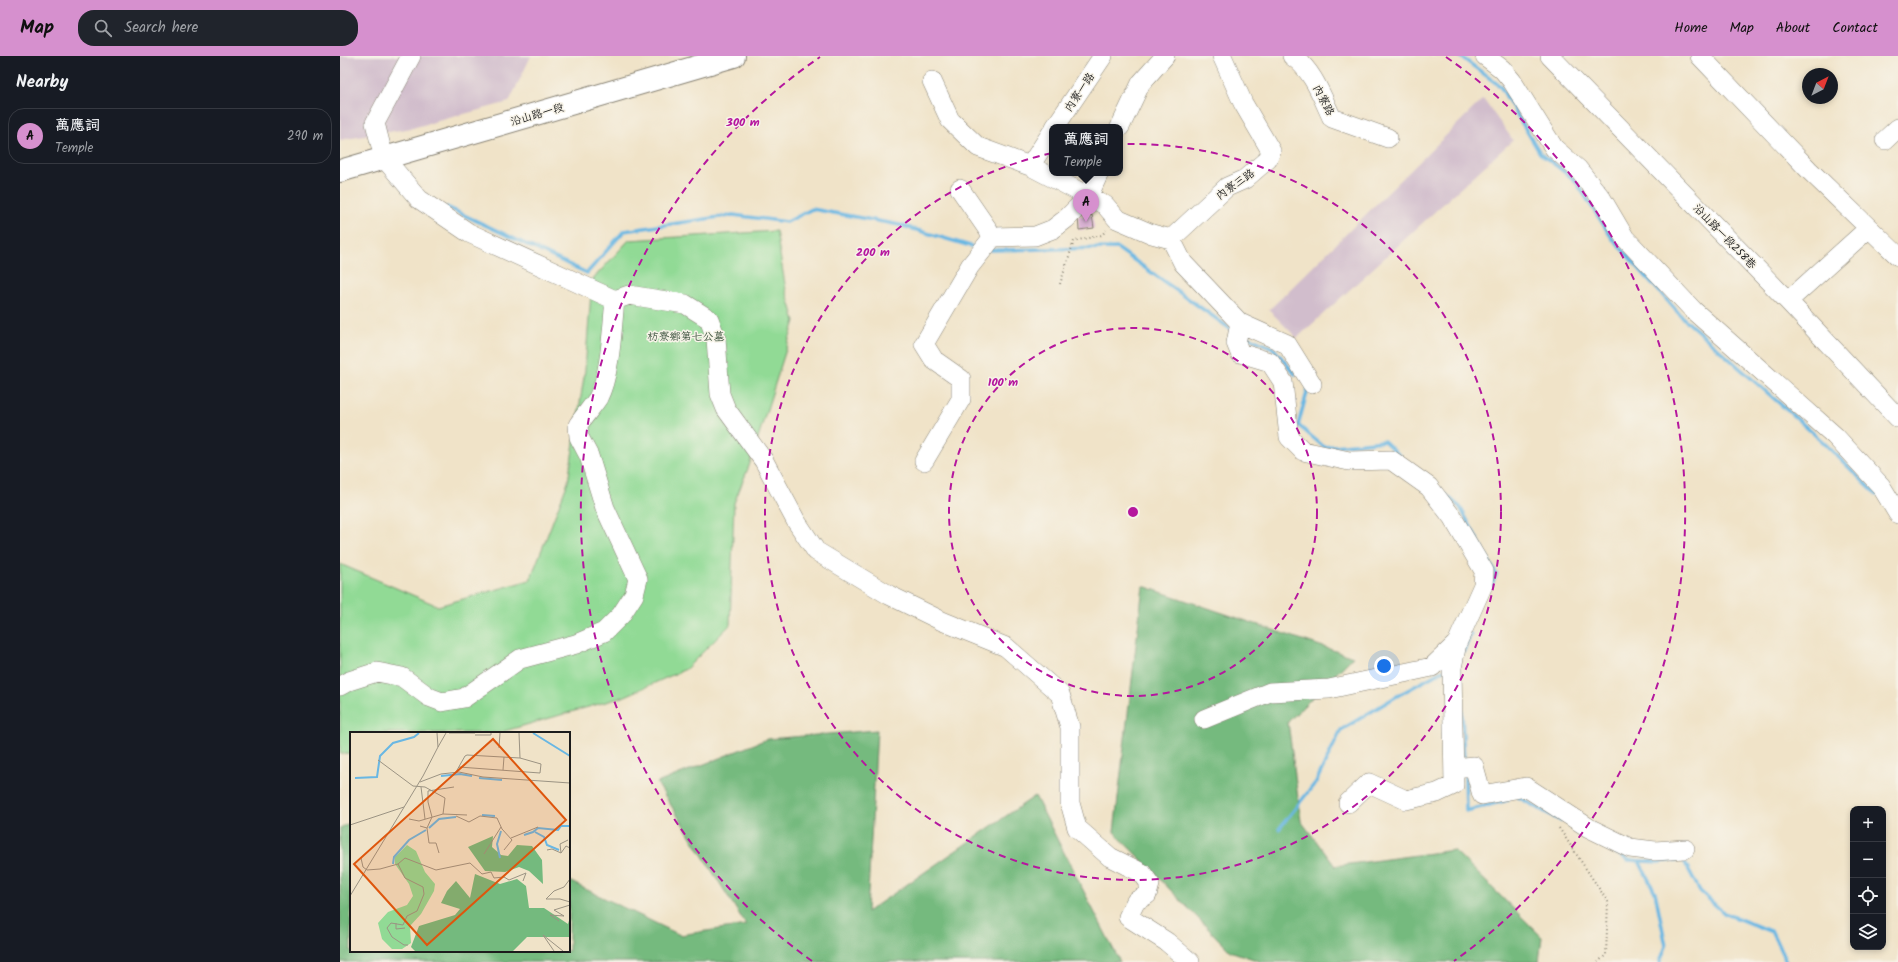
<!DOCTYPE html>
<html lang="en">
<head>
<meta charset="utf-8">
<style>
  body { margin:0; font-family:Kalam,"LXGW WenKai TC",sans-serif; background:#20242c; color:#f1f3f6 }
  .controls { position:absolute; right:12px; bottom:12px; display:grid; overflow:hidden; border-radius:8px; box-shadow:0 2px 6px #0003 }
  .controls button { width:36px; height:36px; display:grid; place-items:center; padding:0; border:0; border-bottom:1px solid #363941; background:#171b24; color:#f1f3f6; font:20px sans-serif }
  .compass { position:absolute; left:1462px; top:12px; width:36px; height:36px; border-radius:50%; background:#171b24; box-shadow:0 2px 6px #0003; rotate:42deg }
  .you { position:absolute; left:1044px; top:610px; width:14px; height:14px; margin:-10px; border:3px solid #fff; border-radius:50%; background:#1a73e8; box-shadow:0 0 0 6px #1a73e833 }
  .badge { display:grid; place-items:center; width:26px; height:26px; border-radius:50%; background:#d690ce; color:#111; font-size:13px; font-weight:700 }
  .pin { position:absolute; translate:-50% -33px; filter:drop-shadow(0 1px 2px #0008) }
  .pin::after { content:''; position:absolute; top:21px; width:14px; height:12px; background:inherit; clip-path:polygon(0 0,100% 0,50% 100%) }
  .popup { position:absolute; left:709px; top:68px; width:74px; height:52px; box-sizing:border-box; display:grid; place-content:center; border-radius:8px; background:#171b24; filter:drop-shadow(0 1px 3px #0005); font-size:13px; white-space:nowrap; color:#9ea1a6 }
  .popup b { font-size:15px; color:#f1f3f6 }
  .popup::after { content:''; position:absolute; left:50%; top:100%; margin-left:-8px; border:8px solid transparent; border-top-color:#171b24 }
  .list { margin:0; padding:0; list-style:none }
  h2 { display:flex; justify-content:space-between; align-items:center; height:52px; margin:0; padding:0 16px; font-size:17px }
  h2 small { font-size:13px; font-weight:400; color:#9ea1a6 }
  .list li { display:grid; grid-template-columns:26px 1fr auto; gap:12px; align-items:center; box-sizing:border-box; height:56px; margin:0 8px 8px; padding:0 8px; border:1px solid #363941; border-radius:16px }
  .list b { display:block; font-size:15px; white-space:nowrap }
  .list p { margin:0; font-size:13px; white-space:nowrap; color:#9ea1a6 }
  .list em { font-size:13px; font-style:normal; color:#9ea1a6 }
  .icon { flex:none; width:22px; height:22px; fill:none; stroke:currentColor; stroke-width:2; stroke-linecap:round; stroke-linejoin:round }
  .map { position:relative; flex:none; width:1558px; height:906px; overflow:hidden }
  header { display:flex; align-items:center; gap:24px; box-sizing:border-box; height:56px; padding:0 20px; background:#d690ce; color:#111 }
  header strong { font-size:19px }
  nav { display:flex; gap:22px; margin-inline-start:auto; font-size:14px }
  .search { width:280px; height:36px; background:#20242c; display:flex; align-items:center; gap:10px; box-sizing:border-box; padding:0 14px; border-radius:16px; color:#9ea1a6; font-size:15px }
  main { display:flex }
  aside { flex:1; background:#171b24 }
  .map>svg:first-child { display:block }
  .industrial { fill:#d1bdcc }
  .green { fill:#91da95; stroke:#567b58 }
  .forest { fill:#74ba7e; stroke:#486b4d }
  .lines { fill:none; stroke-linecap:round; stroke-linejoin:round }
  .stream { stroke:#69b7e3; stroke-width:3.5 }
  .building { fill:#d1a1ce }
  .minor-casing { stroke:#868072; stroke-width:20 }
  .major-casing { stroke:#868072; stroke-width:24 }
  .path { stroke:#868072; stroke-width:2; stroke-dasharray:1 3; stroke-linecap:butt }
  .minor { stroke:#fff; stroke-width:19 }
  .major { stroke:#fff; stroke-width:22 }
  .ring { fill:none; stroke:#b5179e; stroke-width:2; stroke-dasharray:7 5 }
  .labels { text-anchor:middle; stroke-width:3; stroke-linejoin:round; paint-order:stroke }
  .street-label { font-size:11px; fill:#1c1c1c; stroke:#f7f3e8 }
  .park-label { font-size:11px; fill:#3f5540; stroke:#f7f3e8 }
  .inset-river { fill:none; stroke:#69b7e3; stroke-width:2 }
  .inset-road { fill:none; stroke:#9b9383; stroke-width:1 }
  .view { fill:#de560d; fill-opacity:0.15; stroke:#de560d; stroke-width:2 }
  .inset-edge { fill:none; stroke:#1c1c1c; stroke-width:2 }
  .centre { fill:#b5179e; stroke:#f7f3e8; stroke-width:2 }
  .ring-label { font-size:12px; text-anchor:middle; font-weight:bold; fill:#b5179e; stroke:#f7f3e8; stroke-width:3; stroke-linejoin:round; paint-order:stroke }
</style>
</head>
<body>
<header>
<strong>Map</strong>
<div class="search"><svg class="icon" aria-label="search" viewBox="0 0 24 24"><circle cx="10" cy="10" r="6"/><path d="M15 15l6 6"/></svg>Search here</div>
<nav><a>Home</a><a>Map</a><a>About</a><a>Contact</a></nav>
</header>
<main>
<aside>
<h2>Nearby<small></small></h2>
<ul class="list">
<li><span class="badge">A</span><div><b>萬應詞</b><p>Temple</p></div><em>290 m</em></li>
</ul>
</aside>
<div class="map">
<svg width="1558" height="906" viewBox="0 0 1558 906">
  <rect width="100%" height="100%" fill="#f7f3e8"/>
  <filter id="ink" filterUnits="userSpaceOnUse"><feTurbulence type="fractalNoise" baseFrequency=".025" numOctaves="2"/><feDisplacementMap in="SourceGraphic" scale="8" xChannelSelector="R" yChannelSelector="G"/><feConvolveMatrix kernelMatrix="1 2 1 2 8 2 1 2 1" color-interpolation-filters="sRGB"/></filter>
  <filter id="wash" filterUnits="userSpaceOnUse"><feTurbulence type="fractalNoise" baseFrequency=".012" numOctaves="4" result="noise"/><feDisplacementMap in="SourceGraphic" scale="16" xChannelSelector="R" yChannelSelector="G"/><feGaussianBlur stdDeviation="0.9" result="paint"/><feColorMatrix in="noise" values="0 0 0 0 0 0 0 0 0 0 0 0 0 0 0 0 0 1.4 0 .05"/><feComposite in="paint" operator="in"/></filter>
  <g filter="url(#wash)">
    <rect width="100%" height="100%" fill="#f0e3c8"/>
    <path class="industrial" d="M0,0h191l-22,46 -97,26 -72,12z
      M1143,43l30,41 -216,198 -28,-28z"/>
    <path class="green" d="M436,175l10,59 9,31 -46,145 -15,37 -4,122 -44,44 -63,28 -125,36h-147v20l-11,1v-190l98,42 92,-26 38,-98 17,-112 7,-90 37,-40z"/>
    <path class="forest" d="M803,530l210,71 -65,65 13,99 34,45 119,-16 88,87 -3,25h-277l-32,-11 -116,-119z
      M537,674l-10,182 168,-116 85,166h-780v-134l11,-6v129h218v-70l111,54 66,-10 -89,-142 110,-44z"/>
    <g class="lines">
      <path class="stream" d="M1120,0l40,30 40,67 35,27 37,58 70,79 141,125 54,53
        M107,151l140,66 37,-42 109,-16 54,7 25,-13 88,16 77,23
        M651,194l126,-2 115,82
        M903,279l30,13 22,26
        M968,333l-10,36 26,22 60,-6 16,15
        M1106,439l14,12 36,67 -5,12
        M1124,595l7,-17
        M1122,656l2,50
        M1125,716l1,39 42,-11
        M1178,741l43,24
        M939,773l37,-47 25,-52 56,-34 49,-27
        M1258,786l30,18 30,2 25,-3 17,32 24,22 48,19 14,30
        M1299,805l16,31 11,54 -6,16"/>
    </g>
    <g id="blocks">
      <path class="building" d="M752,159l2,13 -15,2 -1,-14z"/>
    </g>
  </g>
  <g filter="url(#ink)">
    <use href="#blocks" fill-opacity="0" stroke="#868072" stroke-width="1"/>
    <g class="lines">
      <g class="minor-casing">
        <path id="minor" d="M71,0l-36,67 9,35 35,41 50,34 146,67
          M952,0c21,14 30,41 40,62l56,20
          M1145,0l17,13 10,12 42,67 24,21 24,30 23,39 69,73 141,125 46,50 17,28
          M1210,0l238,245 110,117
          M1360,0l109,114 89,86
          M592,25l18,39 28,27 52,19 75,39 12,14 35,15 19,5 12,24 57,60 47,21 25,40
          M715,71l48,-71
          M780,71l21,-44 24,-27
          M1545,84l13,-12
          M690,110l22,-34
          M653,181l42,-1 18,-7 13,-10 22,-22 11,-24
          M831,183l56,-52 18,-8 23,-20 3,-8 -28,-48 -21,-47
          M1448,245l81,-73
          M900,267l-4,20 4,10 30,9 13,20 6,55 14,14 46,10 42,-1 38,27 23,30 32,54 -1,14 -26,58 -5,25 2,117 -17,8 -31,7 -37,-17 -21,20
          M584,405l37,-62v-20l-27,-19 -10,-16 46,-78 23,-29 -33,-48
          M0,630l9,-5 28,-9 25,5 27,20 13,5 22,-4 56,-39 56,-15 28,-12 17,-17 13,-20 4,-16 -33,-71 -16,-52 -10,-19 -1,-12c6,-9 14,-18 20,-27 13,-25 14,-71 17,-98l14,-5 56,9 24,15 7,19 4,56 6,15 38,52 32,60 20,30 73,44 53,26 64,26 54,47 10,33v76l7,25 33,29 32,16 8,11 -3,11 -11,6 -8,16 39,25 23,20
          M864,663l66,-27 59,-3 103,-22 25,-24
          M1114,712l20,-2 8,29 44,-8 63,41 41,20 25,3 30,-2"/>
      </g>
      <g class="major-casing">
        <path id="major" d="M0,115l394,-115"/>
      </g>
      <path class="path" d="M720,228l14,-43 28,-6 4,-5
        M1219,772l49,74 -2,53 -8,7"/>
      <use href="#minor" class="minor"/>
      <use href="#major" class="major"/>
    </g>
  </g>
  <g class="ring">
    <circle cx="793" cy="456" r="184"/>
    <circle cx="793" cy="456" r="368"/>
    <path d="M472 905A552 552 0 0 1 480 1M1106 1A552 552 0 0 1 1114 905"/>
  </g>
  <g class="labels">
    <g class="street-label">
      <text transform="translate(739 36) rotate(-56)" y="4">內寮一路</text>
      <text transform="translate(984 44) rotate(62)" y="4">內寮路</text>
      <text transform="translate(197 58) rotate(-16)" y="4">沿山路一段</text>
      <text transform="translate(895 128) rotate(-35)" y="4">內寮三路</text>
      <text transform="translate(1385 180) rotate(46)" y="4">沿山路一段258巷</text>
    </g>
    <g class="park-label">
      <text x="346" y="284">枋寮鄉第七公墓</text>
    </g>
  </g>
  <g transform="translate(10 676)">
    <rect width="220" height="220" fill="#f0e3c8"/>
    <path d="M57,113l9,6 9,21 10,12 -1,7 -13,23 -11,12 1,17 -9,6h-10l-10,-10 -4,-16 10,-11 19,-7 6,-9 -4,-12 -14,-20v-7z" fill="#91da95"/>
    <path d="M143,104l-1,11 9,8 7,1 9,-11 15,1 10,14 1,24 -14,-13 -10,-4 -14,5 -20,-1 -17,-24zM125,142l25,10 17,-5 9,7 3,22h15l24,16 2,-7v20h-43l-14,14h-98l-4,-4 8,-21 36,-11 5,-6 -19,-6 6,-12 9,-10 14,17z" fill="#74ba7e"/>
    <path class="inset-river" d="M183,1l37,23M91,44l19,-2 12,2M5,46l22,-1 3,-21 13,-13 21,-6 5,-4M129,46l23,2M132,83l13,1M79,96l10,-9 17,-2M185,100l9,5 3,8 12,5M174,103l9,-3 5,-4 20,2 3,-4h9M150,126l-3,-14 4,-13M43,132l1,-7 15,-17 17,-10"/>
    <path class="inset-road" d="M99,1h26M169,1l1,25M125,3h16v-2M88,15l8,-14M149,16l1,-15M28,28l35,26 12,1 20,11 -2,16M153,38l1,-13M106,40l5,-9 4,-7 2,-1 53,3 21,6 -1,9 -81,-6M70,50l21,-8 18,-2 24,5 87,6M71,55l4,32M78,59l26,-4M106,84l13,6 11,-6 17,2 5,11 10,11 -8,10M59,87l10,2 24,-7 24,1M0,93l54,-18M70,94l7,2 2,15h7l3,10M77,96l5,-11 -4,-15v-11M161,106l27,-11M218,108l-8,4 1,9 5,-7 4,2M197,118l5,-1 9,4M134,122l17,-27M11,126l2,9 4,3 13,-1 18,-5M220,147l-6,8 -10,4 -8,8h14l10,3M0,164l73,-120 15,-29 -1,-14M209,189l-9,-6 14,1 -10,-6 16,-5M46,191v6l9,-1M58,213h-4l-12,-8 -5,-9 4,-5 12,2 4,-9 10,-5 7,-17 -1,-7 -18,-9 -7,-14 7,-6 31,12 34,-7 12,11 9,-2 3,6 10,-1 5,3 17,-7 -3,8M204,219l-11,-16 20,16"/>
    <path class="view" d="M143,7l73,81 -139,125 -73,-81z"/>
    <rect width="220" height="220" class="inset-edge"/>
  </g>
  <circle cx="793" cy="456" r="6" class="centre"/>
  <g class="ring-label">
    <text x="403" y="70">300 m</text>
    <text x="533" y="200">200 m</text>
    <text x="663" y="330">100 m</text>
  </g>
</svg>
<div class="controls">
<button>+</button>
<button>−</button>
<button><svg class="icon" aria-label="locate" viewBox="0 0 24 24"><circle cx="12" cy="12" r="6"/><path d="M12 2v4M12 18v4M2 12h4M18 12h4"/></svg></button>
<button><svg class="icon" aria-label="layers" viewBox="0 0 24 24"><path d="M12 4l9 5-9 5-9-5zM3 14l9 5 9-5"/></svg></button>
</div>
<svg class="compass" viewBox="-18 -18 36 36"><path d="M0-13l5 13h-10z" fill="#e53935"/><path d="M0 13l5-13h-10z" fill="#9ea1a6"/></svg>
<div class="you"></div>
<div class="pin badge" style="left:746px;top:166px">A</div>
<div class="popup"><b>萬應詞</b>Temple</div>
</div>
</main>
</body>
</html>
